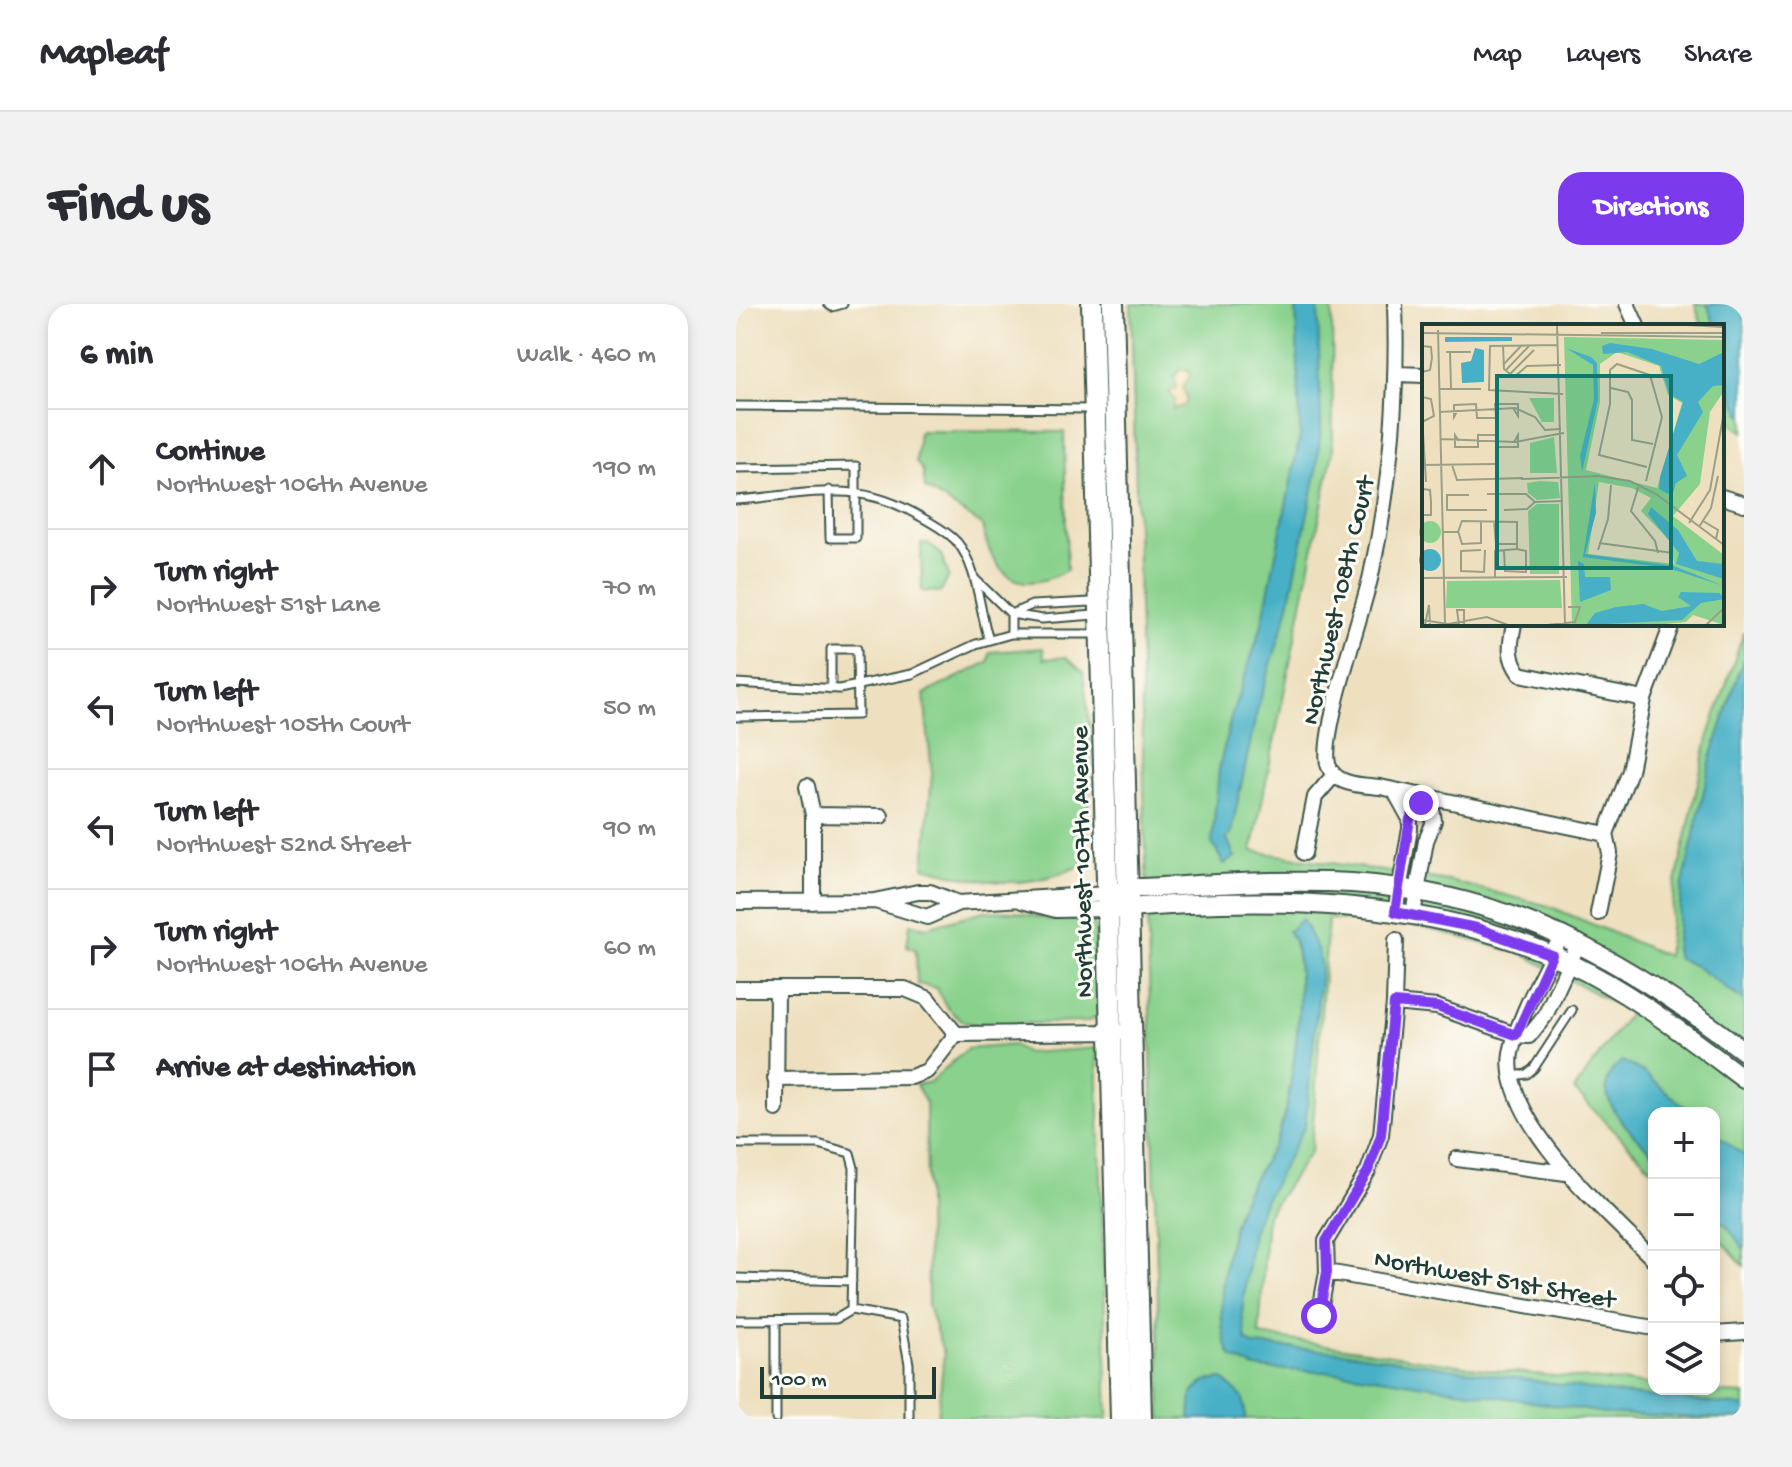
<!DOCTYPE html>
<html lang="en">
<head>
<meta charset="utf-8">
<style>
  body { margin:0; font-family:"Gochi Hand",sans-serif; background:#f2f2f3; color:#2b2b33 }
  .controls { position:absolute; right:24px; bottom:24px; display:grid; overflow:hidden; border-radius:16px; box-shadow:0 4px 12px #0003 }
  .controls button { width:72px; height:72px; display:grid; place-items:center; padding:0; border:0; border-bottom:2px solid #e1e1e2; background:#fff; color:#2b2b33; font:40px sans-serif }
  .scale { position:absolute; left:24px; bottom:20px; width:176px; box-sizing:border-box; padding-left:8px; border:4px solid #1f3d34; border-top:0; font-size:22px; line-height:28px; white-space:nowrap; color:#1f3d34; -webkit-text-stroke:6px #fdfcf7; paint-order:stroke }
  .stop { position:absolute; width:24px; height:24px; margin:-18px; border:6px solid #7c3aed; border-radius:50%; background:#fff }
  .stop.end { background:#7c3aed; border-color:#fff; box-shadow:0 2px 8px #0008 }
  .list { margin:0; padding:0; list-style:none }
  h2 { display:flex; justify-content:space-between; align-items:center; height:104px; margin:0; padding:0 32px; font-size:34px }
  h2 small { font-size:26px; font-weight:400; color:#7c7c81 }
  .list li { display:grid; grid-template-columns:52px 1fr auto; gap:24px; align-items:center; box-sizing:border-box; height:120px; padding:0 32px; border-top:2px solid #e1e1e2 }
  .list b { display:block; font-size:30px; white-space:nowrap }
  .list p { margin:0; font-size:26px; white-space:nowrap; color:#7c7c81 }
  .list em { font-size:26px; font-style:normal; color:#7c7c81 }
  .icon { flex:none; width:44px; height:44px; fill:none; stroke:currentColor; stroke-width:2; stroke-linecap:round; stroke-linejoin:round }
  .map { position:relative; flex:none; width:1008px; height:1115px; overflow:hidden; border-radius:24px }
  header { display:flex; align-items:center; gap:48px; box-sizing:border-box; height:112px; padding:0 40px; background:#fff; border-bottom:2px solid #e1e1e2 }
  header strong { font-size:38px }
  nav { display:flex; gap:44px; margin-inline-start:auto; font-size:28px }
  .intro { display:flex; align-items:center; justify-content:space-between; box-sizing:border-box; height:192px; padding:0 48px }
  h1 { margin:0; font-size:56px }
  .button { padding:20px 36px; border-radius:24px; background:#7c3aed; color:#fff; font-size:28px; font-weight:700 }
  main { display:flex; gap:48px; padding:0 48px }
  aside { flex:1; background:#fff; border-radius:24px; box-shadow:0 4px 12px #0003 }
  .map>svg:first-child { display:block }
  .green { fill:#89d18c; stroke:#548760; stroke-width:2 }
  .sand { fill:#eeda9e; stroke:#868c69; stroke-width:2 }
  .water { fill:#47b0c6; stroke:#33767d; stroke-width:2 }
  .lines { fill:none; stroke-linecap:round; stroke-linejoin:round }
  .service-casing { stroke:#3e5549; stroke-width:11 }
  .minor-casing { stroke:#3e5549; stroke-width:18 }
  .tertiary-casing { stroke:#3e5549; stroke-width:22 }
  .secondary-casing { stroke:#3e5549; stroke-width:24 }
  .service { stroke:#fff; stroke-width:7 }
  .minor { stroke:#fff; stroke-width:14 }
  .tertiary { stroke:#fff; stroke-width:18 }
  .secondary { stroke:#fff; stroke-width:20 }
  .route { stroke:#7c3aed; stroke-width:10 }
  .labels { text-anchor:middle; stroke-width:6; stroke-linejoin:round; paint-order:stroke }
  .street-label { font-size:26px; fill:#1f3d34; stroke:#fdfcf7 }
  .inset-road { fill:none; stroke:#9b9f87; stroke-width:2 }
  .view { fill:#0f766e; fill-opacity:0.15; stroke:#0f766e; stroke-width:4 }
  .inset-edge { fill:none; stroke:#1f3d34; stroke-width:4 }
</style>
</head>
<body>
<header>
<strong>Mapleaf</strong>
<nav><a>Map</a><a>Layers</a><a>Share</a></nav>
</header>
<div class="intro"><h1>Find us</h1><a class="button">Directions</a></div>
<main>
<aside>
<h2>6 min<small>Walk · 460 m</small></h2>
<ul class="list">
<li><svg class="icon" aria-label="ahead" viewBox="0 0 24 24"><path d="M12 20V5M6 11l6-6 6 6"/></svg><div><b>Continue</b><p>Northwest 106th Avenue</p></div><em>190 m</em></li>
<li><svg class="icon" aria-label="right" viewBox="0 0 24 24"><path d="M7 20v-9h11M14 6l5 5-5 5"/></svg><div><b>Turn right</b><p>Northwest 51st Lane</p></div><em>70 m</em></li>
<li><svg class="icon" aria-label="left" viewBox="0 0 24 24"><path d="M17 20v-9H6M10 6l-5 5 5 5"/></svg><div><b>Turn left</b><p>Northwest 105th Court</p></div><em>50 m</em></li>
<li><svg class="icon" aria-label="left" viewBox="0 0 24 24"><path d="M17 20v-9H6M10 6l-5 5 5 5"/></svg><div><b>Turn left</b><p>Northwest 52nd Street</p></div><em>90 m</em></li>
<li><svg class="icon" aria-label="right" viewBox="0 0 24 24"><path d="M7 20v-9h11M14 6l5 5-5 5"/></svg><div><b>Turn right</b><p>Northwest 106th Avenue</p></div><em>60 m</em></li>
<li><svg class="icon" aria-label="arrive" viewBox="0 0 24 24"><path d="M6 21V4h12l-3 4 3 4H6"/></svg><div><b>Arrive at destination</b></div></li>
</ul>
</aside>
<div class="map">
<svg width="1008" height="1115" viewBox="0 0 1008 1115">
  <rect width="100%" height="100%" fill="#fdfcf7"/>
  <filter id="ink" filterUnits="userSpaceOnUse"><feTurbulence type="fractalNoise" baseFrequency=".0125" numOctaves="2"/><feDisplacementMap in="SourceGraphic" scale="16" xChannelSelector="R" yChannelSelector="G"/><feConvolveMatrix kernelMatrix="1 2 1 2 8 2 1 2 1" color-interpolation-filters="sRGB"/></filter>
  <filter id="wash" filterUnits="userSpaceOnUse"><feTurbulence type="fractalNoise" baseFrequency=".006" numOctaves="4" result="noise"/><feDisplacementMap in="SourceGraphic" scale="32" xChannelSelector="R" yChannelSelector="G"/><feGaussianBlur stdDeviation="1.8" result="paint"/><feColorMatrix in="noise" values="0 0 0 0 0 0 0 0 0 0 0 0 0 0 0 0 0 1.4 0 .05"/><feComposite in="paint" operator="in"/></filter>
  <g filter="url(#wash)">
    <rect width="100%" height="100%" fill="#eee0bf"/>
    <path class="green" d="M395,0h201l1,147 -81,400 197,30 100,25 118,50 7,-65 34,-153 36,-106v634l-30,-34v-119h-60v58l-80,-81 56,-78 -109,-59 -112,-29 -81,-5 -17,232 -44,64 -8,120 233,35 162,15v4l90,5v25h-583z
      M959,0h49v128c-33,-16 -22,-75 -22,-106h-20z
      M183,127l145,1 3,138c-49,28 -75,5 -85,-45l-57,-37 -2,-17 -7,-9z
      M192,239l13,11 8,22 -8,16 -19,-1 -1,-47z
      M307,344l1,11 22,-2 17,15 9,72 -8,120c-58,28 -100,19 -160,3l8,-93 -8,-80 64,-32 2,-10z
      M248,607l32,1 35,8 39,-1 5,6 3,92 -12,5 -110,3c-20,-4 -32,-18 -39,-37l-20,-4 -1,-34 -9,-4 3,-22 17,3z
      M277,741l14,8 70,-5 11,371h-171l7,-65 -16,-48 -2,-203 -10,-18 14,-3 37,-33z"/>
    <path class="sand" d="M445,65l7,1 2,5 -7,13 4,12 -3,6 -11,3 2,-9 -6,-8 8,-4 -3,-11z"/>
    <path class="water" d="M560,0h22l3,124 -5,46 -28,135 -31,102 -26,122 -4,6 8,18 -11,7 -12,-21 7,-74 12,-52 30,-89 39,-192z
      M971,0h37v114c-17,-25 -22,-62 -22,-92h-7z
      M1008,353v344l-49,-35 -18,-8 -2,-8 7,-62 30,-134z
      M566,615l16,32 3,18 -16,157 -42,78 -11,28 -10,81 4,27 8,5 89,7 279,42 114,11 8,2v12l-134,-5 -255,-40 -100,-6 -23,-11c-22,-34 -5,-124 12,-160 10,-23 26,-41 35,-64 13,-35 33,-176 9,-202z
      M886,757l20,10 50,42h-38v41c-24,-23 -72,-63 -32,-93z
      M978,829l30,22v95l-16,-23 -14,-11z
      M487,1075l20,19 3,21h-56l2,-25 13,-13z"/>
  </g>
  <g filter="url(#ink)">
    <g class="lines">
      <g class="service-casing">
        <path id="service" d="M92,0l4,3 11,-3
          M0,102l358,3
          M0,164l120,-2v72h-26l-1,-48
          M0,196c72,-5 118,-23 185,17 11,6 27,15 36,25 21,25 22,68 32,98
          M239,275l36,35 21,-9 59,-3 5,5
          M275,330v-20l31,5 53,-4
          M0,379l103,6 73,-15 64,-30 35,-10h88
          M0,413l122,-2 -1,-66h-26v40
          M777,772l14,-2 7,-6 38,-58
          M0,840h82l32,9 4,15 -3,142 -15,9 -100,1
          M0,974l116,3
          M115,1006l50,9 8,45v55
          M40,1115v-99"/>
      </g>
      <g class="minor-casing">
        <path id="minor" d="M659,0c3,93 -4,180 -24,271 -9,40 -50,156 -43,189 6,22 34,21 52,23l226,47
          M891,0l10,22
          M661,70l27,1
          M986,193l22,7
          M778,320c-4,21 -7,32 6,50l124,25
          M71,482l6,29v87
          M658,486l16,29v10l-15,83
          M77,511l68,1
          M568,549l11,-56 19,-22
          M139,597l52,16 31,-14
          M286,597l34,9 51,-1
          M0,598l138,-1 44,-9h12l28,11 149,-9
          M862,609l12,-60 -4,-19 24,-63 14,-72 28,-75
          M677,610l13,-73 8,-20 -4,-24
          M826,630c-16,35 -44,82 -51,119 -11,68 99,162 143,207
          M0,685h169l22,9 29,36
          M658,699l43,4 79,28 13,1 16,-20 34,-74
          M220,730l163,-2
          M39,775l136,-2 16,-6 29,-37
          M40,805l1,-120
          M721,855l109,14
          M591,968l327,56
          M583,1012l8,-44 -1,-31 42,-70 13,-36 13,-132 2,-63
          M978,1030l30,-2"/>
      </g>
      <g class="tertiary-casing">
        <path id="tertiary" d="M377,589l25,-5c71,-3 143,-9 214,-5 158,11 269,74 392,168
          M379,605c150,-13 314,-12 452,53 64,30 121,75 177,117"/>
      </g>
      <g class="secondary-casing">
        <path id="secondary" d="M356,0l29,1115
          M377,0l28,1115"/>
      </g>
      <use href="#service" class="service"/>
      <use href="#minor" class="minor"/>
      <use href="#tertiary" class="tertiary"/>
      <use href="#secondary" class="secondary"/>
    </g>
  </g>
  <g class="lines" filter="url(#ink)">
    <path class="route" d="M583,1012l8,-44 -1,-31 42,-70 13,-36 13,-132 43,4 79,28 36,-80 -75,-27 -82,-16 15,-93 11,-16"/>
  </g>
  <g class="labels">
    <g class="street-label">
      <text transform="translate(600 296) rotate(-77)" y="9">Northwest 108th Court</text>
      <text transform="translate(344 558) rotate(-91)" y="9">Northwest 107th Avenue</text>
      <text transform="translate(759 973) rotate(10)" y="9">Northwest 51st Street</text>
    </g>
  </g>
  <g transform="translate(686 20)">
    <rect width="302" height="302" fill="#eee0bf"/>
    <path d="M142,13l160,3v51l-14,21 -10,72 -27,32 51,39v70l-31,-10 -7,7 -33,3h-81zM195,28l42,14 9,29 14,8 -25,85 -71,-18 14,-68v-38zM177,158l33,6 19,10 -10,13 29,30 4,23 -86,-10zM107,74h25v24h-12zM132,113l3,36h-27v-30zM118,157l18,1 2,16 -23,2 -9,-7 -1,-10zM115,180h22v70h-29l-2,-63zM-3 208a11 11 0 1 1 22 0a11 11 0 1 1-22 0ZM138,256l2,28h-116l1,-27z" fill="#89d18c" fill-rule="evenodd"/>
    <path d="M23,13h67v4l-67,1zM188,19l42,6 47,15 25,-12v33l-11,1 -15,16 5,10 -26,43 10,21 -11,7 -4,13 -13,-7 1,-12 23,-75 -14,-8 -8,-28 -34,-14 -24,2 -1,-8zM53,24l9,2v32l-22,1 -1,-20 10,-2zM144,24l25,9 6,6 1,37 -16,72 -2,-16 14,-57 -1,-34zM173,158l1,31 -11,41 89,12 50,20 -56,-18 -85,-11zM229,183l27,23 19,31 27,3v15l-48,-15 3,-11 -31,-39zM-3 236a11 11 0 1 1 22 0a11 11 0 1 1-22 0ZM156,237l6,3 1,13h25l1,13 -31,12zM259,268l39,1 4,6 -23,4 -19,17 -96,5 9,-12 21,-6 27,-3 19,7 29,-5 -13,-9z" fill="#47b0c6"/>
    <path class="inset-road" d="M135,1l8,300M264,1l38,2M16,6l7,295M0,9l302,4M179,9h123M136,21l-68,1 -1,44 74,4M0,22l9,1 1,11 -2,12 -8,2M81,22l1,23 10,8 13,-11 34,-1M24,28h25M28,28l1,36M81,41l18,-19M84,46l23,-24M88,50l24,-24M189,64l17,4 4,8v40l21,4M17,65h42M0,73l9,2 3,17 -12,6M36,86l-4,7v-12l22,-1 1,14h19l-1,-14h23v12l-5,-8M18,88l75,-4 20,9 10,13 16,-1M1,108l3,50M19,115l74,3 49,-9M37,117l-4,-6v12h23v-12h18v12h22v-12l-4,7M0,141l73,-1M30,141l5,15 66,-2M99,155l77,-3 32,5 26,13 68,51M224,157l16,-64 -12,-42 -33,-11 -7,6v34l-11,51 48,12M217,161l-8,26 24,30 3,12M0,165l8,1 1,12v13h-9M65,170h39l9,8M47,171h-22v15h40M113,178l28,-1M82,186l23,-1 8,-7M72,197l2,23h21M281,197l15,9 -2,9M267,199l21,-33 14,-78M277,203l12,-19 7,-32M36,207l4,13 19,-1v-22M21,208h15l4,-11 55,1v27l-22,2v26M177,219l74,10M59,226l-20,1v20l23,1 1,-22M176,226l10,-31 3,-34M82,227l1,20 21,1v-21l-9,-2M0,254l145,-1M0,296l26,4 39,-7 21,8M3,301l4,-20 1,20M37,301l-2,-15h7v14M125,301l28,-3 5,-15h-12M284,301l18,-17"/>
    <path class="view" d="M75,52h174v192h-174z"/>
    <rect width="302" height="302" class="inset-edge"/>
  </g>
</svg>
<div class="controls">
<button>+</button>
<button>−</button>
<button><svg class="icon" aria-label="locate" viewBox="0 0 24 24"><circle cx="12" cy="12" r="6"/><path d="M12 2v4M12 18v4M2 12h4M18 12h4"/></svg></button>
<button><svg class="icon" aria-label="layers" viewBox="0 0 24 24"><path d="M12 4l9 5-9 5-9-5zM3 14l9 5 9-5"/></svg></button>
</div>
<div class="scale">100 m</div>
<div class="stop" style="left:583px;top:1012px"></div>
<div class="stop end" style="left:685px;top:499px"></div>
</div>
</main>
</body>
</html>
